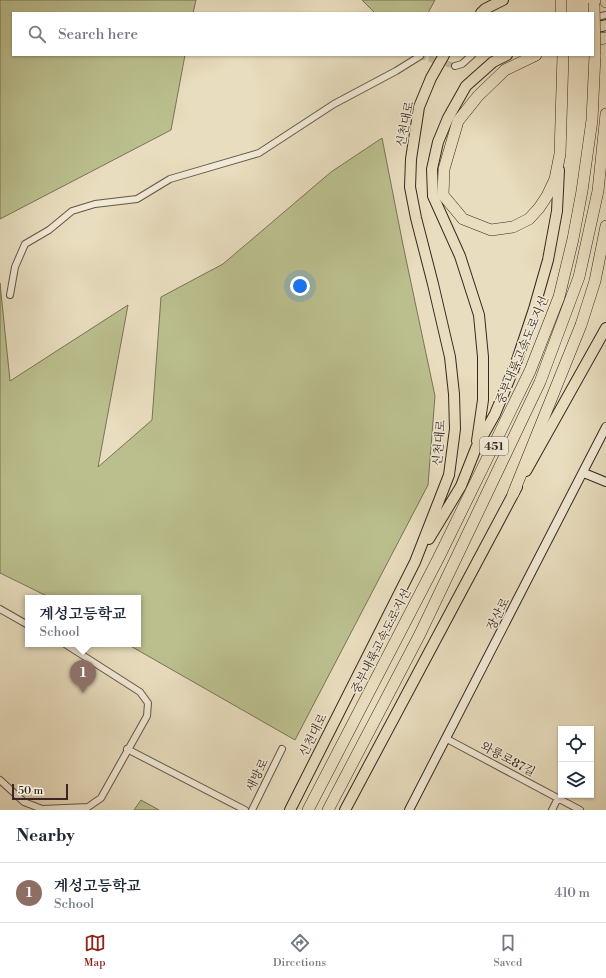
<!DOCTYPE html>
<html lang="en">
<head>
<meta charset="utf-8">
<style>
  body { margin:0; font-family:"Libre Bodoni","Noto Serif KR",serif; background:#f6f6f7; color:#1f2937 }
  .controls { position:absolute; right:12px; bottom:12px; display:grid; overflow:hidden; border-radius:0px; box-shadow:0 1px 3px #0004 }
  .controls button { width:36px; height:36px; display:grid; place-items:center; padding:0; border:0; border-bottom:1px solid #e0e1e3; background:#fff; color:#1f2937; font:20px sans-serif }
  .scale { position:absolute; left:12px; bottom:10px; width:56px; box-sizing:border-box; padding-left:4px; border:2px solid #392720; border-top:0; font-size:11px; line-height:14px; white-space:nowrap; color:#392720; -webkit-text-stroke:3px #f0e9d5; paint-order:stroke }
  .you { position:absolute; left:300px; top:286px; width:14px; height:14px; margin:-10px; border:3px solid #fff; border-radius:50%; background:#1a73e8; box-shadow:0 0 0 6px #1a73e833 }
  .badge { display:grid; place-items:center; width:26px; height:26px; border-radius:50%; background:#8f2418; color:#fff; font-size:13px; font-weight:700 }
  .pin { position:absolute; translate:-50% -33px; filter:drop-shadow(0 1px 2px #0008) }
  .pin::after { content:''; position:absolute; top:21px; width:14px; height:12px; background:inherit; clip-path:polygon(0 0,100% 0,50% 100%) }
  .popup { position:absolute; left:25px; top:595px; width:116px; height:52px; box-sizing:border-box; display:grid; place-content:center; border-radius:0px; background:#fff; filter:drop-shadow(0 1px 3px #0005); font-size:13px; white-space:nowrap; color:#747a83 }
  .popup b { font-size:15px; color:#1f2937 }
  .popup::after { content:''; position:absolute; left:50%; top:100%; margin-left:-8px; border:8px solid transparent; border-top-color:#fff }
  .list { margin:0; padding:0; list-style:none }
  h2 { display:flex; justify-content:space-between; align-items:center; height:52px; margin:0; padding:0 16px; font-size:17px }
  h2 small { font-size:13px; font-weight:400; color:#747a83 }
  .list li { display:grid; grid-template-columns:26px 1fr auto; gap:12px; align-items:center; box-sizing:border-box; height:60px; padding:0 16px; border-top:1px solid #e0e1e3 }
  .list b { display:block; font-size:15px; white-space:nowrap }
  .list p { margin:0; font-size:13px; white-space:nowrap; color:#747a83 }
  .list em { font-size:13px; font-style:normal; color:#747a83 }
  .icon { flex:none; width:22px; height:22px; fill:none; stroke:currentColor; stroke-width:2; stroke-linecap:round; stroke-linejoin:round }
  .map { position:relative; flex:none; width:606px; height:810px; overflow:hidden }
  .search { position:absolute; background:#fff; box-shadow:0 1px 3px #0004; left:12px; right:12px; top:12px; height:44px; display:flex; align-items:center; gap:10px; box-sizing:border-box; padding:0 14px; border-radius:0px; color:#747a83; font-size:15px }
  .sheet { height:112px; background:#fff }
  nav { display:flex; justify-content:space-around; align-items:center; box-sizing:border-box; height:56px; border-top:1px solid #e0e1e3; background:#fff; font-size:11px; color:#747a83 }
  nav a { display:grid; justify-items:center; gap:2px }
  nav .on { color:#8f2418 }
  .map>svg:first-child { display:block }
  .green { fill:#bbbf8e; stroke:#7a7357 }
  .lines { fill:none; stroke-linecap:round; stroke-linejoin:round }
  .minor-tunnel { stroke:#c5b99e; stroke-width:6; stroke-dasharray:6 3; stroke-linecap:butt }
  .minor-casing { stroke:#655448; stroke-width:8 }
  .secondary-casing { stroke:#392720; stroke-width:10 }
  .trunk-casing { stroke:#392720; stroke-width:12 }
  .motorway-casing { stroke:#392720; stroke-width:12 }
  .minor { stroke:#f0e9d5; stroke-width:6 }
  .secondary { stroke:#f0e9d5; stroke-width:8 }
  .trunk { stroke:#e8ddbe; stroke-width:10 }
  .motorway { stroke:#e8ddbe; stroke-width:11 }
  .motorway-bridge-casing { stroke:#392720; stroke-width:12; stroke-linecap:butt }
  .motorway-bridge { stroke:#e8ddbe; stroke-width:11 }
  .labels { text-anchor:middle; stroke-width:3; stroke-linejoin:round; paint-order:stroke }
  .shield { fill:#f0e9d5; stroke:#706156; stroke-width:1 }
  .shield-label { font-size:11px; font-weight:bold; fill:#392720 }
  .street-label { font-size:12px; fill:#392720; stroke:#f0e9d5 }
</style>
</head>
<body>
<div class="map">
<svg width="606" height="810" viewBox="0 0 606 810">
  <rect width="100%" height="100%" fill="#e8ddbe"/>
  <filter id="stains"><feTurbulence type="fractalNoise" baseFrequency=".005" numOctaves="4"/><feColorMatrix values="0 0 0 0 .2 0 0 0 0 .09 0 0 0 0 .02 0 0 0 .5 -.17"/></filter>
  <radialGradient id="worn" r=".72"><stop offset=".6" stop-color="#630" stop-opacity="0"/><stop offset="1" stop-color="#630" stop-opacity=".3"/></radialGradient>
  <path class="green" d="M0,0h196l-3,13h-180v42h172l-14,75 -171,89z
    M362,0h73l-7,13h-53z
    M382,138l21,107 32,151 -7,89 -133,255 -168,-96h11v-46h-87l-51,-25v-290l10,98 118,-76 -30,162 54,-47 9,-123 62,-33 108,-92z
    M141,800l18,10h-25z"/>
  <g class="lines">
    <path class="minor-tunnel" d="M420,56l35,10"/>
    <g class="minor-casing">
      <path id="minor" d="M593,18l13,-3
        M455,66l7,-2 10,-9
        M10,295l5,-28 10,-23 24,-14 23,-19 23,-7 42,-5 33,-20 89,-26 75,-49 62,-33 24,-15
        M0,609l28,16
        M447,739l133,71
        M127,749l118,61
        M0,780l24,22 18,7 46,-2 13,-9 46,-82 1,-13 -8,-11 -75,-48
        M252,810l30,-61
        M552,810l6,-12"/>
    </g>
    <g class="secondary-casing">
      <path id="secondary" d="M584,473l22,9
        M409,810l197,-383"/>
    </g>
    <g class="trunk-casing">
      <path id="trunk" d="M481,13l4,-4 18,-9
        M593,28l13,-3
        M477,441l6,-41v-43l-4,-42 -19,-59 -27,-60 -1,-27 6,-27 10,-24 18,-32 27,-24 14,-7
        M526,471l80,-143
        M429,539l32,-53 15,-38 19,-34 21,-51 18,-54 14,-49 9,-49 2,-41
        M290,810l125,-248 34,-87 6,-46 -1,-35 -4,-37 -17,-73 -17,-66 -6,-31 1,-28 8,-52 12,-29 13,-23
        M345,810l172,-323"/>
    </g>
    <g class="motorway-casing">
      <path id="motorway" d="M561,0v13
        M606,0v2
        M593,40l13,-2
        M536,55l-31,15 -27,26 -20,25 -14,48 -1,26 20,24 28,11 22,-3 16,-8 10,-11 8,-12 8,-17 5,-25 3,-99
        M513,494l68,-169 14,-44 11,-55
        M308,810l130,-251 92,-188 29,-74 14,-58 9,-48 10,-71 3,-65
        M328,810l92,-176 120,-252 39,-105 19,-86 8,-77"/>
    </g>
    <use href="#minor" class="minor"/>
    <use href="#secondary" class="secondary"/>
    <use href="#trunk" class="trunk"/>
    <use href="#motorway" class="motorway"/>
    <g class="motorway-bridge-casing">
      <path id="motorway-bridge" d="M594,3l1,52"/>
    </g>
    <use href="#motorway-bridge" class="motorway-bridge"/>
  </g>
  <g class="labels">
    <rect class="shield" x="480" y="437" width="28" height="18" rx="3"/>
    <g class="shield-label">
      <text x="494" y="450">451</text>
    </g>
    <g class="street-label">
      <text transform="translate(405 124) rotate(-79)" y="4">신천대로</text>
      <text transform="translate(522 350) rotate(-67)" y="4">중부내륙고속도로지선</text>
      <text transform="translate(439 443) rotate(-85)" y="4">신천대로</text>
      <text transform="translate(498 614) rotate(-63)" y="4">장산로</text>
      <text transform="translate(381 641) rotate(-63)" y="4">중부내륙고속도로지선</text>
      <text transform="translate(313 735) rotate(-63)" y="4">신천대로</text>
      <text transform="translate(508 759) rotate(28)" y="4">와룡로87길</text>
      <text transform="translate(257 775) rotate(-64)" y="4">새방로</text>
    </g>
  </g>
  <rect width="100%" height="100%" filter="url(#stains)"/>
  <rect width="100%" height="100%" fill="url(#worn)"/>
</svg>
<div class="controls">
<button><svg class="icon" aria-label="locate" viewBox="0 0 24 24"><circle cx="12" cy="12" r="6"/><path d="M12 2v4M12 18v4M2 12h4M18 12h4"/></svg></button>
<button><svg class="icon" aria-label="layers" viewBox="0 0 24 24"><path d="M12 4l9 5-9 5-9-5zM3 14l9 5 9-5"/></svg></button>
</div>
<div class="scale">50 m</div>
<div class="you"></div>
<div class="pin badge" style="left:83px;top:693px;background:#8d6e63">1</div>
<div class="popup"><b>계성고등학교</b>School</div>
<div class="search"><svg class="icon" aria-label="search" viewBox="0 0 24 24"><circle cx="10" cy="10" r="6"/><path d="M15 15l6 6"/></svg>Search here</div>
</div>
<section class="sheet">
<h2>Nearby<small></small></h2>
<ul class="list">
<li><span class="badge" style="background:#8d6e63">1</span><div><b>계성고등학교</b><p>School</p></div><em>410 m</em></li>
</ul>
</section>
<nav>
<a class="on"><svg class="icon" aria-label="map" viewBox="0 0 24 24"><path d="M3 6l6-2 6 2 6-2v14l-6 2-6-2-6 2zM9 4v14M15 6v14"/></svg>Map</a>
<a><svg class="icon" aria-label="directions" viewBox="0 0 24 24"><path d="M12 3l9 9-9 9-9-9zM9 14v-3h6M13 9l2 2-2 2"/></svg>Directions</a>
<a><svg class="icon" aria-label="saved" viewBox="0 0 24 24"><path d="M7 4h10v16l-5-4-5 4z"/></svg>Saved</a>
</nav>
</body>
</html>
